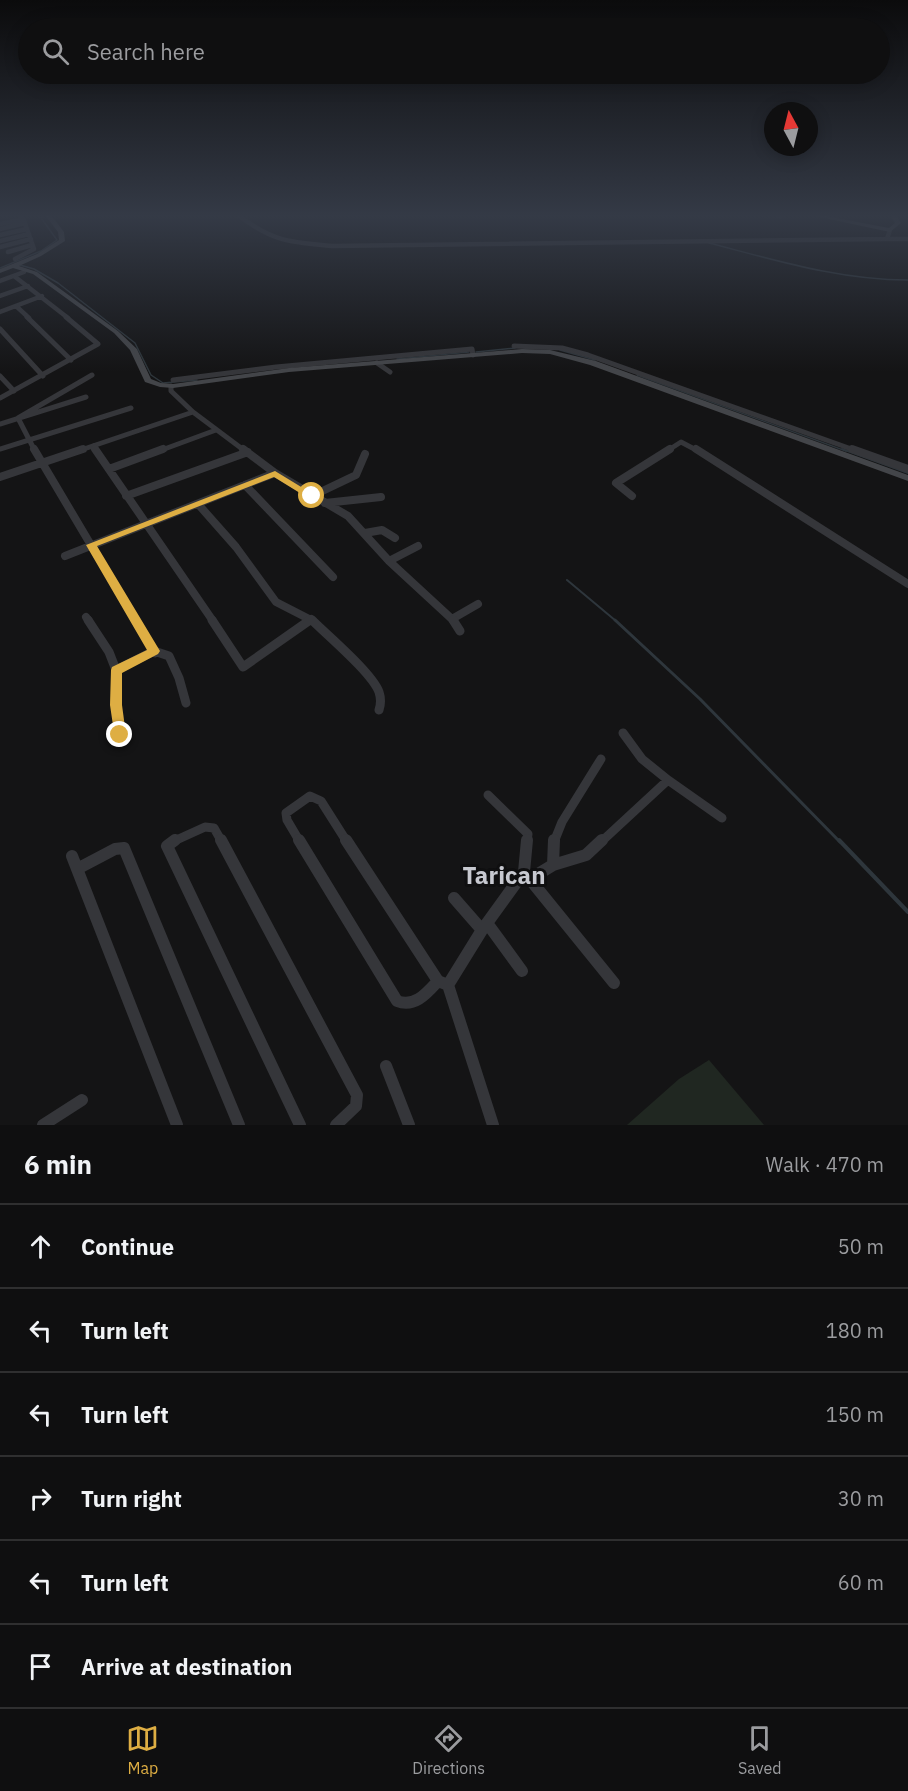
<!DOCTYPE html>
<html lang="en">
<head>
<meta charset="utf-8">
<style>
  body { margin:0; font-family:"IBM Plex Sans",sans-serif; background:#181819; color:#f1f3f6 }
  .compass { position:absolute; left:764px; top:102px; width:54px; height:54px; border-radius:50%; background:#0f0f10; box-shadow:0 3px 15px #0003; rotate:353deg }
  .stop { position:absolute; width:18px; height:18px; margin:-14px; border:4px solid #deae43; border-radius:50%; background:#fff }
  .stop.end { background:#deae43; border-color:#fff; box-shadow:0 2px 6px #0008 }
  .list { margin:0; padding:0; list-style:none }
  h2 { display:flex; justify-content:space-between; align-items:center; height:78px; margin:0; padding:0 24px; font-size:26px }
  h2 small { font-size:20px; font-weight:400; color:#9b9c9f }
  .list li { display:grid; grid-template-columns:39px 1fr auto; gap:18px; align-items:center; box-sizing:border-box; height:84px; padding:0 24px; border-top:2px solid #2f2f30 }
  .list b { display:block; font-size:22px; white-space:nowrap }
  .list em { font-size:20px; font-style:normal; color:#9b9c9f }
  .icon { flex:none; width:33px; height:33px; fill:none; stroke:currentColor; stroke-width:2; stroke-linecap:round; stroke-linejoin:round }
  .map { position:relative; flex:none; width:908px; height:1125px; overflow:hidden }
  .search { position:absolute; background:#0f0f10; box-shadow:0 3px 15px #0003; left:18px; right:18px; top:18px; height:66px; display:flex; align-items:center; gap:15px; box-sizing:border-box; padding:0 21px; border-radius:33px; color:#9b9c9f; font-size:22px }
  .sheet { height:582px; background:#0f0f10 }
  nav { display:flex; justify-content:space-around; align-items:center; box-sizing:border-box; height:84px; border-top:2px solid #2f2f30; background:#0f0f10; font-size:16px; color:#9b9c9f }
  nav a { display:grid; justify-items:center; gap:3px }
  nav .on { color:#deae43 }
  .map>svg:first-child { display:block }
  .green { fill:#202721 }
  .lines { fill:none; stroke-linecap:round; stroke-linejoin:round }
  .stream-far3 { stroke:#2e363c; stroke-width:1.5 }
  .stream-far2 { stroke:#2e363c; stroke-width:2 }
  .stream-far1 { stroke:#2e363c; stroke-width:3 }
  .stream { stroke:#2e363c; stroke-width:4 }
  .street-far4 { stroke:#35363a; stroke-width:4.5 }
  .street-far3 { stroke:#35363a; stroke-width:5 }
  .street-far2 { stroke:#35363a; stroke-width:8 }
  .street-far1 { stroke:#35363a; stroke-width:9 }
  .street { stroke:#35363a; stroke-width:12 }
  .secondary { fill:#434549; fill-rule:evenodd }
  .route { fill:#deae43 }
  .labels { text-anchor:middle; stroke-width:6; stroke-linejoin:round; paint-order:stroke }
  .near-neighbourhood-label { font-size:24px; font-weight:bold; fill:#c7c9d0; stroke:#0f0f10 }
</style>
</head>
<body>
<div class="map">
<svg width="908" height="1125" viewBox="0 0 908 1125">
  <rect width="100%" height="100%" fill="#141415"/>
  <path class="green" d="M709,1060l55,65h-137l52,-46z"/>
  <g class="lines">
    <path class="stream-far3" d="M709,243c66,17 130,37 199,37
      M20,265l14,4 24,14 77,60 16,32 12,8 34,-3
      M0,268l41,-17 16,-11 -18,-25
      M560,350l35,10
      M476,352l39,-4
      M397,359l72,-7
      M637,375l209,76"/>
    <path class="stream-far2" d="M842,449l66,24
      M567,580l49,41"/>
    <path class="stream-far1" d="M615,620l85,79 140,143"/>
    <path class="stream" d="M839,840l69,72"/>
    <path class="street-far4" d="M238,215c35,27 52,27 94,31l555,-7 3,-9
      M780,217l3,-2
      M0,224l23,-5
      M0,229l25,-6
      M0,235l27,-6
      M887,239h21
      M0,241l29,-7
      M0,247l31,-8
      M8,252l24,-7
      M15,259l19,-10 -12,-34
      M14,276l54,42
      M0,281l24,-9
      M0,296l28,-10
      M16,306l13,12
      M0,312l42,-16"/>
    <path class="street-far3" d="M27,317l44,43
      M0,329l43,47
      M514,346l48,2 26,7 269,96
      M377,363l13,9
      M0,376l14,15
      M173,380l103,-13 196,-18 1,6
      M171,386v5l22,21 52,39
      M0,398l98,-54 -32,-27
      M0,424l86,-27
      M93,446l3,5
      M0,449l131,-41
      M35,451l-17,-33 74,-43
      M78,451l115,-39
      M159,451l57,-21
      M667,451l14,-9 17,9"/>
    <path class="street-far2" d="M34,449l102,172
      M95,449l118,172
      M243,449l32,24 73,43 41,45 65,60
      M696,449l212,135
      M852,449l56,20
      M109,469l54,-20
      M0,477l83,-28
      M245,485l88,92
      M126,496l122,-44
      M312,496l44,-21 9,-21
      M632,496l-16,-13 54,-34
      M325,503l56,-6
      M198,504l38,43 40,55 37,19
      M365,533l17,-3 13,8
      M65,556l210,-83
      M389,561l29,-15
      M86,617l3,4
      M452,619l26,-15
      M308,621l3,-2"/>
    <path class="street-far1" d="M88,620l21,32 7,18 38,-19 15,5 10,22 7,25
      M135,620l20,33
      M212,620l31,47 67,-47
      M312,620c16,16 60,53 67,72 2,6 2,12 0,18
      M453,620l7,11
      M116,670v35l4,30
      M623,733l19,26 26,21
      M488,795l40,39 -1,8
      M172,842l33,-15 9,1 8,14
      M300,842l-13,-22 -1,-7 24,-17 11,5 26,41
      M554,842l8,-20 39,-63
      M601,842l67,-62 54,38"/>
    <path class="street" d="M175,840l-8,6 133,279
      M221,840l136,255 -1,11 -20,19
      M299,840l98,161c18,7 30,-8 41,-20
      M346,840l92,141
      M72,856l105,269
      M553,865l1,-25
      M77,869l38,-20 9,-1 115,277
      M524,872l3,-32
      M530,879l23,-14 33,-10 16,-15
      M454,898l28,32
      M487,923l35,48
      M438,981l10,4 45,140
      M448,985l34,-55 42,-58 90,111
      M386,1066l23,59
      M43,1125l39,-25"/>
    <path class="secondary" d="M45,215h6l13,17 1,9 -24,15 -22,10 18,6 81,59 19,18 14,30 10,4 12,1 116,-16 233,-19 28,1 46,11 312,114v6l-318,-116 -40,-11 -28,-1 -233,19 -116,16 -13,-1 -15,-5 -15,-32 -16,-17 -81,-59 -20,-6 -13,5v-4l37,-15 22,-14 -1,-8z
      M810,215h11l68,13 6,-5 -5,-8h6l5,8 -11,9z"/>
  </g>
  <linearGradient id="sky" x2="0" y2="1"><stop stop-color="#0b0b0c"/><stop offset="0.58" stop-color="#343a46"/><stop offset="1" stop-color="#343a46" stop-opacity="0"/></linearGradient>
  <rect width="908" height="372" fill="url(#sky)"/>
  <path class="route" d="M275,471l41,25 -8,2 -34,-21 -177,69 63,105 -2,3 -36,19v32l4,30 -6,5 -5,-1 -5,-34 1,-35 1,-3 35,-17 -61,-105z"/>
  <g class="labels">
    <g class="near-neighbourhood-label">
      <text x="504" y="884">Tarican</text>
    </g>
  </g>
</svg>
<svg class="compass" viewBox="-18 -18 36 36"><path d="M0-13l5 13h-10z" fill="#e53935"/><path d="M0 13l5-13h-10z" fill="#9b9c9f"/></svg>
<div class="stop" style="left:312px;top:496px"></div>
<div class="stop end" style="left:120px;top:735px"></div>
<div class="search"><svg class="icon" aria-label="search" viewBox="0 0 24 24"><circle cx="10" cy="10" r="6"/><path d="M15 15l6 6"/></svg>Search here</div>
</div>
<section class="sheet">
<h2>6 min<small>Walk · 470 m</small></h2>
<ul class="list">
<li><svg class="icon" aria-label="ahead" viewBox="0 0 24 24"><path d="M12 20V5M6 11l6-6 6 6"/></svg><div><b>Continue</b></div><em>50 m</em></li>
<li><svg class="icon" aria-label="left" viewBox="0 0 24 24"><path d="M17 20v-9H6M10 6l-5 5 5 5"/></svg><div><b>Turn left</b></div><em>180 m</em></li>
<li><svg class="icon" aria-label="left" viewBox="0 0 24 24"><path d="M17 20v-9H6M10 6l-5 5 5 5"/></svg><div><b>Turn left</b></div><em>150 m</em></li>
<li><svg class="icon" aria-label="right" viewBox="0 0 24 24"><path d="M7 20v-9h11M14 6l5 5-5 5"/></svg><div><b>Turn right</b></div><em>30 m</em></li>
<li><svg class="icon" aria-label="left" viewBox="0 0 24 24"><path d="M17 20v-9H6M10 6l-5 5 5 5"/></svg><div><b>Turn left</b></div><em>60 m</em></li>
<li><svg class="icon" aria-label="arrive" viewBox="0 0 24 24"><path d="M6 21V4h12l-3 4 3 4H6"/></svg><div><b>Arrive at destination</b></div></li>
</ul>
</section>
<nav>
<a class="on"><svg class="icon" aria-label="map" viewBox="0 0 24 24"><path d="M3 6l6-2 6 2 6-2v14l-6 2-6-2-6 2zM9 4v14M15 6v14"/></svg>Map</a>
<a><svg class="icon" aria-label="directions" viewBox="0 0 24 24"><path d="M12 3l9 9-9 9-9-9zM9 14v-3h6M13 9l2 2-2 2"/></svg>Directions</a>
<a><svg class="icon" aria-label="saved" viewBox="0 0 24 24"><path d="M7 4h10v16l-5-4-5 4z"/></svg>Saved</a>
</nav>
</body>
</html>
